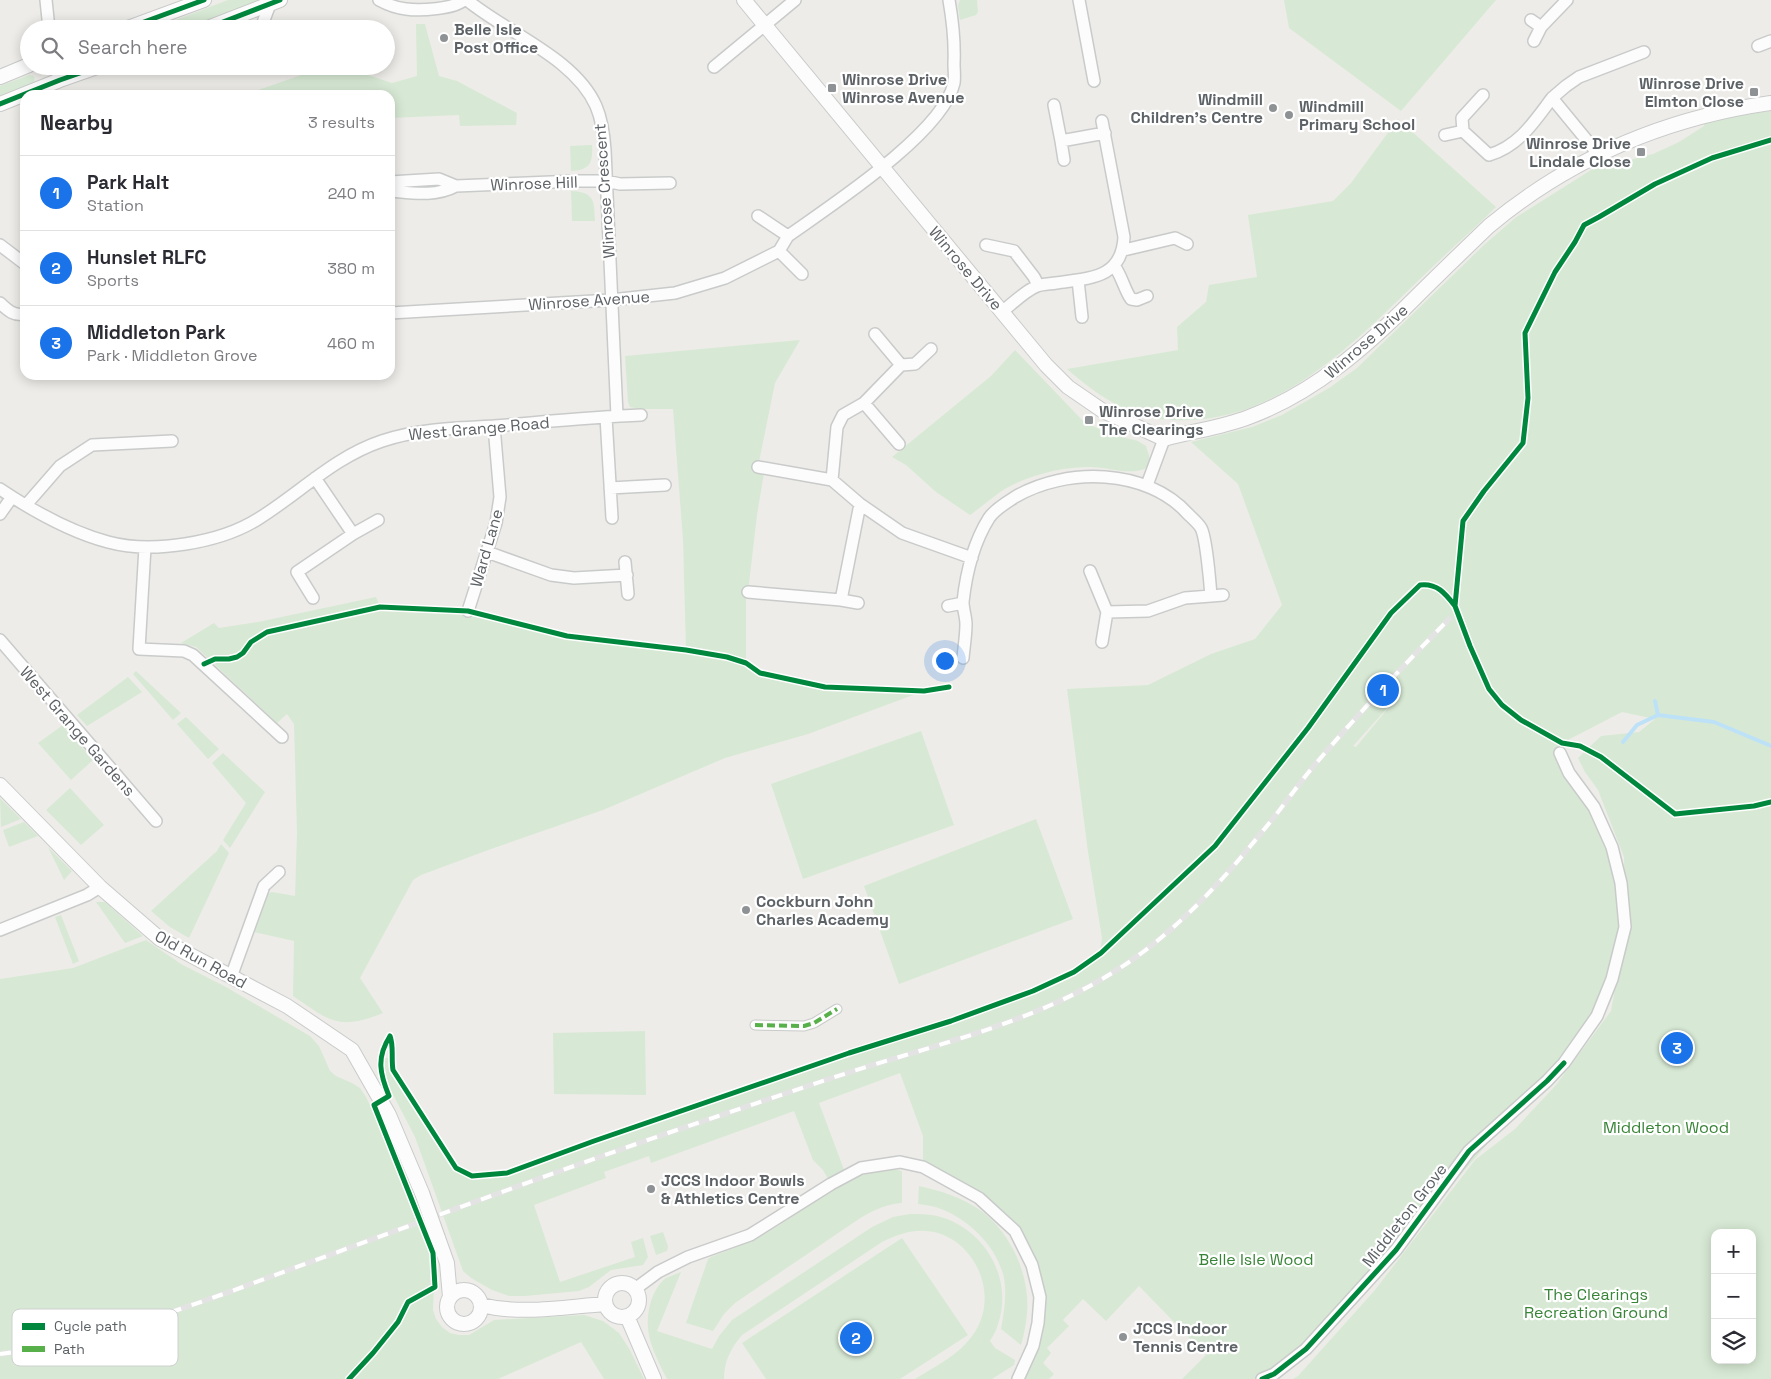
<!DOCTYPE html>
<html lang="en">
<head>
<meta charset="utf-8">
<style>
  body { margin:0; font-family:"Space Grotesk",sans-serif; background:#f7f7f7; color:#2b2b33 }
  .controls { position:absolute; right:15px; bottom:15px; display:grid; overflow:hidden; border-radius:10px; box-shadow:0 2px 12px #0003 }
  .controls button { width:45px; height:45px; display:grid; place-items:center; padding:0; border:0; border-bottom:1px solid #e1e1e2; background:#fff; color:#2b2b33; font:25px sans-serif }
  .you { position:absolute; left:944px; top:660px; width:18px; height:18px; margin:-12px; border:4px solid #fff; border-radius:50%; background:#1a73e8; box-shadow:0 0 0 8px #1a73e833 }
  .badge { display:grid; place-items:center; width:32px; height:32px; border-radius:50%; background:#1a73e8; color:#fff; font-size:16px; font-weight:700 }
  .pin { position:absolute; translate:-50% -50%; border:2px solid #fff; box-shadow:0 1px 5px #0006 }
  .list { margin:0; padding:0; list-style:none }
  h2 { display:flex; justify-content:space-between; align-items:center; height:65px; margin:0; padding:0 20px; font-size:21px }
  h2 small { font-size:16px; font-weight:400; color:#7c7c81 }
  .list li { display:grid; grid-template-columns:32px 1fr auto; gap:15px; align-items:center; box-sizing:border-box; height:75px; padding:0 20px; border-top:1px solid #e1e1e2 }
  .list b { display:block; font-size:19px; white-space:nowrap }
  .list p { margin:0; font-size:16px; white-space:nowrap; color:#7c7c81 }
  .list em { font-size:16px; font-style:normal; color:#7c7c81 }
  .icon { flex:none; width:28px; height:28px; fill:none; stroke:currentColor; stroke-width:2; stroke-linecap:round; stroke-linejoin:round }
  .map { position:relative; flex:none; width:1771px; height:1379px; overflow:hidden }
  .search { position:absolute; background:#fff; box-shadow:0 2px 12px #0003; left:20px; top:20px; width:375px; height:55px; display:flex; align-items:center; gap:12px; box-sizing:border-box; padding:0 18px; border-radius:28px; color:#7c7c81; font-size:19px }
  .panel { position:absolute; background:#fff; box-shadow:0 2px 12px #0003; left:20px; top:90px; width:375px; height:290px; border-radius:15px }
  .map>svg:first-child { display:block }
  .green { fill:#d7e9d4; fill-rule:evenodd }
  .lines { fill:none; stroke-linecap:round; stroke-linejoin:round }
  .stream { stroke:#bde2f7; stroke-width:4 }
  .pedestrian-casing { stroke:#c9cbca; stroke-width:11 }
  .minor-casing { stroke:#c9cbca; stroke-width:14 }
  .tertiary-casing { stroke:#c9cbca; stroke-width:16 }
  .pedestrian { stroke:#fcfcfc; stroke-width:9 }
  .minor { stroke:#fcfcfc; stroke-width:11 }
  .tertiary { stroke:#fcfcfc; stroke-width:14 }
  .rail-casing { stroke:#e3e3e3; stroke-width:5.5 }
  .rail { stroke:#fff; stroke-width:4; stroke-dasharray:11; stroke-linecap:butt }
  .tertiary-bridge-casing { stroke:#c9cbca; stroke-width:16; stroke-linecap:butt }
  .tertiary-bridge { stroke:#fcfcfc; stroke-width:14 }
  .quiet { stroke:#58b04a; stroke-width:4; stroke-dasharray:8 4; stroke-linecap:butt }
  .cycleway-casing { stroke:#fff; stroke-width:8 }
  .cycleway { stroke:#00873e; stroke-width:5 }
  .poi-dot { fill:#8f9294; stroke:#fff; stroke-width:2 }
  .labels { text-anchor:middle; stroke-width:4.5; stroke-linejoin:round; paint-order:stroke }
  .poi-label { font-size:16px; font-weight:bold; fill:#5d6266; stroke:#fff; text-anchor:start }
  .street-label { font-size:16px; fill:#5d6266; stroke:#fff }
  .park-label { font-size:16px; fill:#388437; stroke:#fff }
  .key { fill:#fff; stroke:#ced0d1; stroke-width:1 }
  .key-label { font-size:14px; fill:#5d6266 }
</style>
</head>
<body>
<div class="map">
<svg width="1771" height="1379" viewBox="0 0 1771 1379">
  <rect width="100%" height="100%" fill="#edece8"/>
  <path class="green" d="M228,0h34l-73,29h-37z
    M960,0h17l1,12 -2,3 -16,5 -2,-15z
    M1284,0h212l-95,111 -112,-83z
    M416,24h9l14,52 18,5 60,32 -1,12 -56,1 -1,-11 -69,3v-23h-146l83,-29h14l51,17 25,-7z
    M29,75l5,1 1,8 -35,15v-13z
    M1771,111v1268h-478l5,-3 77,-86 100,-130 40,-31 41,-44 55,-74 13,-73 -27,78 -201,234 -90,99 -44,30h-80l24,-24 -67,-69 -33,35 -23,-22 -20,21 6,6 -22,22 4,5 -8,10 11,11 -5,5h-31l5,-9 17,-73 -25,-66 -36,-33 -56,-31v-31l-23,-63 -81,30 27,72 -15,9 -8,-14 -10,-10 -19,-49 -143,52 -2,-7 -45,16 2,6 -72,27 26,77 75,-25 -4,-15 12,-4 5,19 -5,8 -32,5 -22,17 -10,4 -54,5h-16l-17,-6 -21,-12 -8,-7 -48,-134 -28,-54 -4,-26 8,2 2,11 63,98 16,8 35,-3 87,-32 236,-81 69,-24 52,-15 82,-30 41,-19 26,-19 2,-15 -14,-86 -21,-163 81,-4 63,-31 44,-15 27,-34 -44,-121 -47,-42 61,-15 30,-12 47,-27 28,-20 127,-123 31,-27 76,-48 62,-16 26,-12 25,-16v-3l31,-7zM1399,695l-43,52 -3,-1zM1622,712l33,7 -16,13 -38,4 -23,22 7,14 13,18 26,67 1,62 -13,-72 -52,-94 2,-10zM1715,1233h37v127h-37z
    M1398,119l98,88c-25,25 -52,48 -77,73 -67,65 -144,145 -245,140 -7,-1 -16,0 -23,-2 -31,-7 -60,-28 -84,-49l111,-19 -1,-23 29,-25 3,-17 48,-8 -9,-62 85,-14 18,-18z
    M592,145c1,18 -2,25 -21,26l-1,-25z
    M571,191c24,1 23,10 24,30h-23z
    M800,340l-25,43 -17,84 6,6 -7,42 -9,77 -2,4v67l14,10 65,14 99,4 -116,43 -83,24 -122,52 -112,39 -70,26 -8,5 -53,98 23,35c-45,18 -53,8 -90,-17l1,-55 -40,-9 13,-38 5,-2 23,4 2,-63 -3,-109 -7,-10 -10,9 -81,-76 -15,-4 33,-20 5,5 39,-6 118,-25 4,10 88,4 99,25 119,14 -3,-110 -10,-131h-33l-10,-2 -2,-5 -3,-46z
    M1015,350l69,72 24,11 30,8 8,5 4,13 -3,9c-17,8 -38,-1 -57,-1 -31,0 -71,10 -95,29 -9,6 -16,13 -25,19l-34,-23 -30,-27 -14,-8 99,-81z
    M136,671l45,42 -8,7 -40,-46z
    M128,677l14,15 -55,34 -10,-11z
    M186,717l33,32 -11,10 -31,-35z
    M63,725l30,35 -22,20 -33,-37z
    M921,731l33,94 -151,54 -32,-95z
    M223,753l42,39 -35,56 -7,-8 23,-37 -34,-40z
    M70,788l34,37 -23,20 -35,-35z
    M0,798l21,21 -20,8z
    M1036,819l37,100 -174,65 -35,-98z
    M24,822l14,14 -29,11 -6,-17z
    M221,844l8,9 -40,85 -19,-11 -19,-16 66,-60z
    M48,847l24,24 -8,9z
    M96,902h9l38,34 -18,7z
    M61,915l18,46 -6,3 -18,-47z
    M146,940l35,24 45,23 84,49 9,10 11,25 6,5 16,7 8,5 6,9 21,44 45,116 2,27 -1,26 3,9 6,8 8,6 9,2h10l25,-15 90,-5 19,6 16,12 11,17 14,29h-40l-23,-37 -83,37h-498v-400l73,-11z
    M645,1031l1,64 -92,-1 -1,-61z
    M898,1170l4,1v32c-19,1 -34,10 -49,20l-118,80 -11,11 -11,17 -27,-8 22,-64 3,-2c20,-8 39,-14 57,-25 34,-19 71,-55 111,-61 6,-1 13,-1 19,-1z
    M919,1186c22,5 42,11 61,24 33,24 53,71 46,112 -1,8 -3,15 -5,23l-20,-16c3,-17 6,-34 3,-51 -7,-31 -34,-58 -63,-69 -7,-3 -16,-4 -23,-5z
    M910,1214c11,0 23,0 34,4 44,15 70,64 53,109 -1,4 -4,9 -7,14l5,7 20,12 -1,5 -22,14h-77c24,-15 54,-29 65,-57 16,-38 -11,-88 -54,-91 -16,-1 -29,4 -44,11l-140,93c-11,13 -18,26 -18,44h-57c-14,-28 -25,-47 -16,-78 3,-9 8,-18 15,-23 5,-2 10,-4 15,-6l-24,59 55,18 7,-13 13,-16 140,-93 21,-10z
    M663,1232l5,14 -1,5 -11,4 -6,-19z
    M902,1238l66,97 -68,44h-134l-24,-36z"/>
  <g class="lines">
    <path class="stream" d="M1655,701l3,14
      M1623,742l14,-17 21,-10 56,7 57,24"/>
    <g class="pedestrian-casing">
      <path id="pedestrian" d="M755,1025l49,1 10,-3 23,-14"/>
    </g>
    <g class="minor-casing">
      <path id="minor" d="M46,0l3,29
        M379,0c9,5 17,8 27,9 14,2 48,0 58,-9
        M467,0c40,33 108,58 129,106 6,14 8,29 9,44l12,266
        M1079,0l15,81
        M1531,20l10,7
        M259,29l2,-1 9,-24
        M1534,41l7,-14 26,-27
        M1758,46l13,-5
        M55,66l5,14
        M714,67l81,-67
        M1483,95l-21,23 1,13 26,24c30,-9 45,-33 63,-57l46,56
        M1552,98l14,-12 13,-9 65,-25
        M1054,105l7,36 44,-8
        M1445,135l18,-4
        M1061,141l3,19
        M390,182l49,-3 17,7
        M390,191c23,2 45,6 66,-5l120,-5h30l14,3 50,-1
        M758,216l30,20
        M0,245l25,19
        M986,245l28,6 20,26 4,8
        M1124,250l51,-12 12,6
        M779,251l23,23
        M1115,267c7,10 10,24 16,32l6,1 10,-4
        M1078,280l4,37
        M0,303c8,8 14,13 25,11
        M1003,311c10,-8 22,-20 34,-25 6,-2 13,-2 19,-3 33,-5 66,-4 68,-46l-22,-116
        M390,313l221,-13 64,-7 50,-15 54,-27 9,-15c42,-30 155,-103 166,-153 1,-6 0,-13 0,-19 1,-23 -1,-41 -5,-64
        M875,334l26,31
        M864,403l35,41
        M606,417l6,101
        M758,467l74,13 28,24 42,29 70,25
        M832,480l5,-53 6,-12 21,-12 37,-38 14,-1 16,-15
        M1147,485l17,-46
        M610,488l55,-3
        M0,489c33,22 70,43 108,53 44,12 112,1 150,-23 42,-26 76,-62 124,-78 36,-12 74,-13 112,-15 49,-4 98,-9 147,-11
        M26,505l34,-39 32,-21 80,-4
        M0,514l12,-17
        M353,534l25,-14
        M145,547l-6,102 45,2 9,4 89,82
        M487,552l64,23 23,3 53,-3
        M625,562l3,32
        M748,592l93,8 19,-96
        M1211,596l12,-1
        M313,598l-16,-26 56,-38 -38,-56
        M841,600l17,3
        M948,606l15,-3
        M468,611l28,-88 4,-26 -6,-71
        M0,640l156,181
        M1102,642l5,-30
        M963,658c1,-11 3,-23 3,-34 0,-7 -3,-15 -3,-22 3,-28 11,-60 26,-84 6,-9 17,-15 26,-21 51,-30 132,-29 173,17 4,4 10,9 13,14 5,9 9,55 10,68l-26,2 -37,13 -41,1 -17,-41
        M0,930l87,-35 13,-8
        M231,977l33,-91 15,-14
        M635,1289l23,-17 30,-15 62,-22 81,-51 30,-16 39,-6 23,5 56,31 36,33 17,34 8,32 -2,26 -5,23 -15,33
        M1262,1379l12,-5 32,-25 90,-99 73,-99 78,-70 17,-18 33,-47 15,-37 13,-52 -4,-44 -9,-36 -18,-40 -25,-34 -9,-20"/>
    </g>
    <g class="tertiary-casing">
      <path id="tertiary" d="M744,0l302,365 22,22 35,24 61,28c28,-8 57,-11 85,-22 65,-24 117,-70 166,-119 24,-24 49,-48 74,-72 83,-69 176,-108 282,-123
        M125,29l79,-29
        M205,29l75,-29
        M0,77l29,-12
        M0,104l60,-24 40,-14
        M0,785l100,102 60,52 127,67 65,44 37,65 33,78
        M438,1238l9,25 3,34
        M605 1300a17 17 0 1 1 34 0a17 17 0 1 1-34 0Z
        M447 1307a17 17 0 1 1 34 0a17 17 0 1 1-34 0Z
        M481,1305c40,10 83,2 124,-1
        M627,1316l27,63"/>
    </g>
    <use href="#pedestrian" class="pedestrian"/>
    <use href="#minor" class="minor"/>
    <use href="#tertiary" class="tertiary"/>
    <g class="rail-casing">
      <path id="rail" d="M0,1354c109,-15 210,-55 313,-93 118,-43 236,-87 355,-128 66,-22 132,-45 198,-66 98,-30 194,-53 277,-115 45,-34 83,-75 118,-119 20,-23 37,-49 57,-72 42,-49 86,-96 131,-142"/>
    </g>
    <use href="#rail" class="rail"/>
    <g class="tertiary-bridge-casing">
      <path id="tertiary-bridge" d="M422,1193l16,45"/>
    </g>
    <use href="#tertiary-bridge" class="tertiary-bridge"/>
    <path class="quiet" d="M755,1025l49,1 10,-3 23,-14"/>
    <g class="cycleway-casing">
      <path id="cycleway" d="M125,29l79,-29
        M205,29l75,-29
        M0,104l60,-24 40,-14
        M1771,140l-59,18 -57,26 -56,33 -15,8 -9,17 -20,30 -30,61 3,65 -5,45 -39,48 -21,30 -8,85 15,40 19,43 13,16 19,15 41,23 18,3 21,11 74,57 79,-8 17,-4
        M204,664l11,-5h14l8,-2 6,-4 8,-11 16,-10 113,-25 88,4 99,25 119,14 41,7 19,6 14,10 65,14 99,4 25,-4
        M390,1036c4,10 1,23 3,34l63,98 16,8 35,-3 87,-32 255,-88 102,-32 82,-30 41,-19 27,-19 114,-107 93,-118 83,-115 29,-28c17,-2 25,8 35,21
        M349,1379l24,-26 25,-31 10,-20 27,-15 -2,-34 -59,-148 15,-9c-9,-22 -13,-38 1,-60
        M1262,1379l12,-5 32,-25 90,-99 73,-99 78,-70 17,-18"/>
    </g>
    <use href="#cycleway" class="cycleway"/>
  </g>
  <g class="poi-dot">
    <circle cx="444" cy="38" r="5"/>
    <rect x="827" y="83" width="10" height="10" rx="2.5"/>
    <rect x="1749" y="87" width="10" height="10" rx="2.5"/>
    <circle cx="1273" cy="108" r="5"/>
    <circle cx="1289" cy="115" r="5"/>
    <rect x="1636" y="147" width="10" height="10" rx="2.5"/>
    <rect x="1084" y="415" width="10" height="10" rx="2.5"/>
    <circle cx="746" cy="910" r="5"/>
    <circle cx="651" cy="1189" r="5"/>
    <circle cx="1123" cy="1337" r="5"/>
  </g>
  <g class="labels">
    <g class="poi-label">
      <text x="454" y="35">Belle Isle<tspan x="454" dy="18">Post Office</tspan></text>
      <text x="842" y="85">Winrose Drive<tspan x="842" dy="18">Winrose Avenue</tspan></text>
      <text x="1744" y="89" text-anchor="end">Winrose Drive<tspan x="1744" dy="18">Elmton Close</tspan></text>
      <text x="1263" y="105" text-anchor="end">Windmill<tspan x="1263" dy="18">Children's Centre</tspan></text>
      <text x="1299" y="112">Windmill<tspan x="1299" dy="18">Primary School</tspan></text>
      <text x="1631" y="149" text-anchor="end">Winrose Drive<tspan x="1631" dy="18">Lindale Close</tspan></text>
      <text x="1099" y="417">Winrose Drive<tspan x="1099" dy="18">The Clearings</tspan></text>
      <text x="756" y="907">Cockburn John<tspan x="756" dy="18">Charles Academy</tspan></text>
      <text x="661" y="1186">JCCS Indoor Bowls<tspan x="661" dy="18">&amp; Athletics Centre</tspan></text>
      <text x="1133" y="1334">JCCS Indoor<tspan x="1133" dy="18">Tennis Centre</tspan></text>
    </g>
    <g class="street-label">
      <text transform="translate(534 183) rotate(-2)" y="6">Winrose Hill</text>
      <text transform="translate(604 191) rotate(-94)" y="6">Winrose Crescent</text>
      <text transform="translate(966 268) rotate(50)" y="6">Winrose Drive</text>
      <text transform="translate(589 300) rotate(-4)" y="6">Winrose Avenue</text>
      <text transform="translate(1366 341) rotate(-41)" y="6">Winrose Drive</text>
      <text transform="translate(479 428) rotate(-5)" y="6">West Grange Road</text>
      <text transform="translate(486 548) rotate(-74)" y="6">Ward Lane</text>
      <text transform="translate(78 731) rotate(49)" y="6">West Grange Gardens</text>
      <text transform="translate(201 959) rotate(29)" y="6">Old Run Road</text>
      <text transform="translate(1404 1215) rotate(-52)" y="6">Middleton Grove</text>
    </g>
    <g class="park-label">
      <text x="1666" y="1133">Middleton Wood</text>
      <text x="1256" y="1265">Belle Isle Wood</text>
      <text x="1596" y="1300">The Clearings<tspan x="1596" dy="18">Recreation Ground</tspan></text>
    </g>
  </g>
  <rect x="12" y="1309" width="166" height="57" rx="8" class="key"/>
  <rect x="22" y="1323" width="23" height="7" fill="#00873e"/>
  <rect x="22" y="1346" width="23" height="6" fill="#58b04a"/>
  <g class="key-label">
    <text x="54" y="1331">Cycle path</text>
    <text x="54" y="1354">Path</text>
  </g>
</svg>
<div class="controls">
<button>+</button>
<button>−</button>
<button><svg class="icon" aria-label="layers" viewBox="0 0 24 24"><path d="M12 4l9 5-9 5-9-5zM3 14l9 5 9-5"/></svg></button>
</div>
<div class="you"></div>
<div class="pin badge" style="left:1383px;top:690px">1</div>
<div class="pin badge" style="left:856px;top:1338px">2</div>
<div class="pin badge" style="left:1677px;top:1048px">3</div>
<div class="search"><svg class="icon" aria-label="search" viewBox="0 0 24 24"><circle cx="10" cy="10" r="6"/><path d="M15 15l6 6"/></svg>Search here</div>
<section class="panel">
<h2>Nearby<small>3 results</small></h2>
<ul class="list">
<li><span class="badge">1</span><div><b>Park Halt</b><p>Station</p></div><em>240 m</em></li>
<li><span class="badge">2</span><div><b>Hunslet RLFC</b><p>Sports</p></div><em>380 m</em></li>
<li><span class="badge">3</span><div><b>Middleton Park</b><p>Park · Middleton Grove</p></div><em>460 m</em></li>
</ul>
</section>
</div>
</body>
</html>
